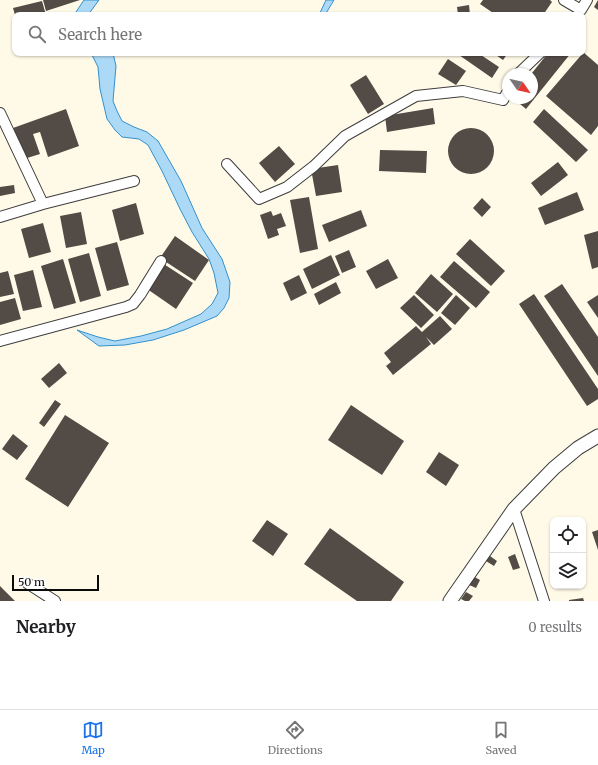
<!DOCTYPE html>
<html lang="en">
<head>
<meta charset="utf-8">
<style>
  body { margin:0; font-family:Merriweather,serif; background:#f6f6f6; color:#202124 }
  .controls { position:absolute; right:12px; bottom:12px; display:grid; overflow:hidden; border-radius:8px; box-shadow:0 1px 3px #0004 }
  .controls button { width:36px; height:36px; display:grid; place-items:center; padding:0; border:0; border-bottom:1px solid #e0e0e0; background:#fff; color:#202124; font:20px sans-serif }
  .compass { position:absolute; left:502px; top:68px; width:36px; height:36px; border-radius:50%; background:#fff; box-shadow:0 1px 3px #0004; rotate:124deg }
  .scale { position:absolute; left:12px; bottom:10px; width:87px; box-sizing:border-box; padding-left:4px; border:2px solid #0a0a0a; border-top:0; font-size:11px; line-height:14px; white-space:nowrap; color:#0a0a0a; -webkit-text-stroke:3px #fff; paint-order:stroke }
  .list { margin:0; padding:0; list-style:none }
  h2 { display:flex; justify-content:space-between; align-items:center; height:52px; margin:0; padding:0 16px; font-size:17px }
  h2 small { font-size:13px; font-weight:400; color:#757577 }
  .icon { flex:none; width:22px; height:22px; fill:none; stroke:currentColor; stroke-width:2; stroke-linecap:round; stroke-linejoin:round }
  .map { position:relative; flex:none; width:598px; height:601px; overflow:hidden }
  .search { position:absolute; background:#fff; box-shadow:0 1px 3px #0004; left:12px; right:12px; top:12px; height:44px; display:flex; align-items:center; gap:10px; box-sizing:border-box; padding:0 14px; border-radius:8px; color:#757577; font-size:15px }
  .sheet { height:108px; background:#fff }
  nav { display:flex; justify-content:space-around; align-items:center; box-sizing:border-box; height:56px; border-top:1px solid #e0e0e0; background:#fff; font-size:11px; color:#757577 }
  nav a { display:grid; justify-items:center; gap:2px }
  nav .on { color:#1a73e8 }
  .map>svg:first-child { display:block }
  .water { fill:#acdaf6; stroke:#3390cc }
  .building { fill:#524b46 }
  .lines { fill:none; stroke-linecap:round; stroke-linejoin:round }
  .minor-casing { stroke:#3d3d3d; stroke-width:12 }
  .tertiary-casing { stroke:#3d3d3d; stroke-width:15 }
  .minor { stroke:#fff; stroke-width:10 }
  .tertiary { stroke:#fff; stroke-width:13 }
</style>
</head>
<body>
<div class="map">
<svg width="598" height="601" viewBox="0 0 598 601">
  <rect width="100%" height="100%" fill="#fffae7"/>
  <path class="water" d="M84,0h15l-11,15h-14z
    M326,0h8l-9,15h-6z
    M89,53h24l3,13 -3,35 4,10 5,10 12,6 13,5 11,9 23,40 21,47 20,31 8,23 -1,16 -5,10 -7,8 -33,14 -31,10 -28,5 -26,1 -22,-16 21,7 17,4 26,-5 26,-7 34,-15 11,-10 6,-11 -4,-20 -5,-14 -17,-27 -12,-23 -18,-38 -14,-26 -9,-6 -17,-2 -7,-7 -8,-11 -7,-30 -2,-22 -6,-12z"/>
  <path class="building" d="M43,0h37l-34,11z
    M483,0h67l2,2 -9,13h-47l-16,-11z
    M598,0v10l-4,-3z
    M42,1l4,14h-31l-2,-7z
    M469,5l1,10h-12l-1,-8z
    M583,52l15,13v61l-7,9 -45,-39 37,-43z
    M460,53h23l-2,2 18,12 -7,11 -33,-23z
    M493,53h15l-5,7z
    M548,53h23l-45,56 -13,-11h19v-25z
    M448,59l18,12 -10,14 -18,-11z
    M366,75l18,29 -16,10 -18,-29z
    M433,108l2,16 -48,8 -2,-16z
    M66,109l13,37 -31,11 -8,-25 -7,2 7,20 -16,5 -11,-31z
    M544,109l44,41 -12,12 -43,-40z
    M448 151a23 23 0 1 1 46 0a23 23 0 1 1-46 0Z
    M279,146l16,18 -20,18 -16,-19z
    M380,150l47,1 -1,22 -47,-2z
    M558,162l10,13 -27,21 -10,-13z
    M338,165l4,27 -26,4 -5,-27z
    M14,185l1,8 -15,3v-9z
    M577,192l7,18 -39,15 -7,-17z
    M309,197l9,52 -18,4 -10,-53z
    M482,198l9,9 -9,10 -9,-9z
    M136,203l8,31 -24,7 -8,-31z
    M361,210l6,16 -38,16 -7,-17z
    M271,211l2,5 8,-3 5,13 -9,3 2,6 -11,4 -8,-24z
    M81,212l6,32 -21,4 -6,-32z
    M43,223l8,29 -22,6 -8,-29z
    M598,231v36l-6,2 -8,-34z
    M175,236l34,24 -14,21 -35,-23z
    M470,239l35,32 -14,15 -35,-32z
    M117,242l12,43 -22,6 -12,-43z
    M349,250l7,17 -14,6 -7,-17z
    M89,253l12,43 -21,6 -12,-43z
    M331,255l9,20 -28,14 -9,-20z
    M63,259l13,44 -22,6 -13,-43z
    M156,259l37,24 -17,26 -36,-25z
    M388,259l10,19 -22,11 -10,-18z
    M454,261l36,31 -14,16 -36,-31z
    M33,270l9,37 -19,4 -9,-36z
    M8,271l6,23 -14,3v-24z
    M431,274l22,20 -16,18 -22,-19z
    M299,275l8,18 -16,8 -8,-18z
    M336,282l5,11 -22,12 -5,-11z
    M562,284l36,53v39l-54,-80z
    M534,294l64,95v10l-11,7 -68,-102z
    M414,295l20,20 -13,13 -21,-20z
    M456,295l14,13 -15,17 -14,-12z
    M598,295v23l-11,-16z
    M15,298l6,21 -21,6v-23z
    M440,316l12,13 -18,16 -8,-8 5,7 -38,31 -7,-9 5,-4 -7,-9 32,-27 6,6z
    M59,363l8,10 -18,15 -8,-9z
    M55,400l6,4 -17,23 -5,-4z
    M351,405l53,36 -22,34 -54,-35z
    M65,415l44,28 -41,64 -43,-28z
    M13,434l15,12 -11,14 -15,-11z
    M439,452l20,13 -13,21 -20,-14z
    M267,520l21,14 -15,22 -21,-15z
    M330,528l74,54 -13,19h-34l-53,-37z
    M598,530v20l-6,-18z
    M515,554l5,14 -7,2 -5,-13z
    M490,556l7,5 -3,5 -8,-5z
    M471,575l9,5 -4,8 -9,-4z
    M0,586l15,15h-15z
    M466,592l7,4 -4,5h-4l-4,-2z
    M583,598l1,3h-15v-1z"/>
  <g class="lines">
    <g class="minor-casing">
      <path id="minor" d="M564,0l17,10 6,-10
        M518,74l22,-21
        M0,113l43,91 91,-23
        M227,164l32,35 28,-12 27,-21 31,-30 71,-40 47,-5 40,9 5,-9
        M0,217l43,-13
        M0,341l126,-34 7,-3 7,-9 21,-34
        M514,509l30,92
        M27,583l28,18"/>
    </g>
    <g class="tertiary-casing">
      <path id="tertiary" d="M450,601l64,-92 40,-41 24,-20 20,-12"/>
    </g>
    <use href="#minor" class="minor"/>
    <use href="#tertiary" class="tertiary"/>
  </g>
</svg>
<div class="controls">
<button><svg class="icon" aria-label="locate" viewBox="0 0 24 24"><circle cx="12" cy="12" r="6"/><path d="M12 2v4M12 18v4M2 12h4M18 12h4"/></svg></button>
<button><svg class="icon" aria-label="layers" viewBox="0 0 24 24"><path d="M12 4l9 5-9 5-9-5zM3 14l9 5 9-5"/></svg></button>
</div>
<svg class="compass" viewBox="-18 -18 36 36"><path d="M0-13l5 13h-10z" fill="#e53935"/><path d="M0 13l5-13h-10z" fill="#757577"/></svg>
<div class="scale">50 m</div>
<div class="search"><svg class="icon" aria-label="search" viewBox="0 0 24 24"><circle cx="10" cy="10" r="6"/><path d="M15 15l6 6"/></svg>Search here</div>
</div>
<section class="sheet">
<h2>Nearby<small>0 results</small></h2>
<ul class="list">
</ul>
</section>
<nav>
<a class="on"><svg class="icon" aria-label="map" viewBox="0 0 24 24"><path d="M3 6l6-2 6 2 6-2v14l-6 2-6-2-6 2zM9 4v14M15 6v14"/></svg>Map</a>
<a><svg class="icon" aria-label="directions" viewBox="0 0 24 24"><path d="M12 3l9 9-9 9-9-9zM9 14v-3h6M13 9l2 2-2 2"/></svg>Directions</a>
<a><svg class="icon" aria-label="saved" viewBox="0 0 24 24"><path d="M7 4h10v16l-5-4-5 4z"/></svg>Saved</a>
</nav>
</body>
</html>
